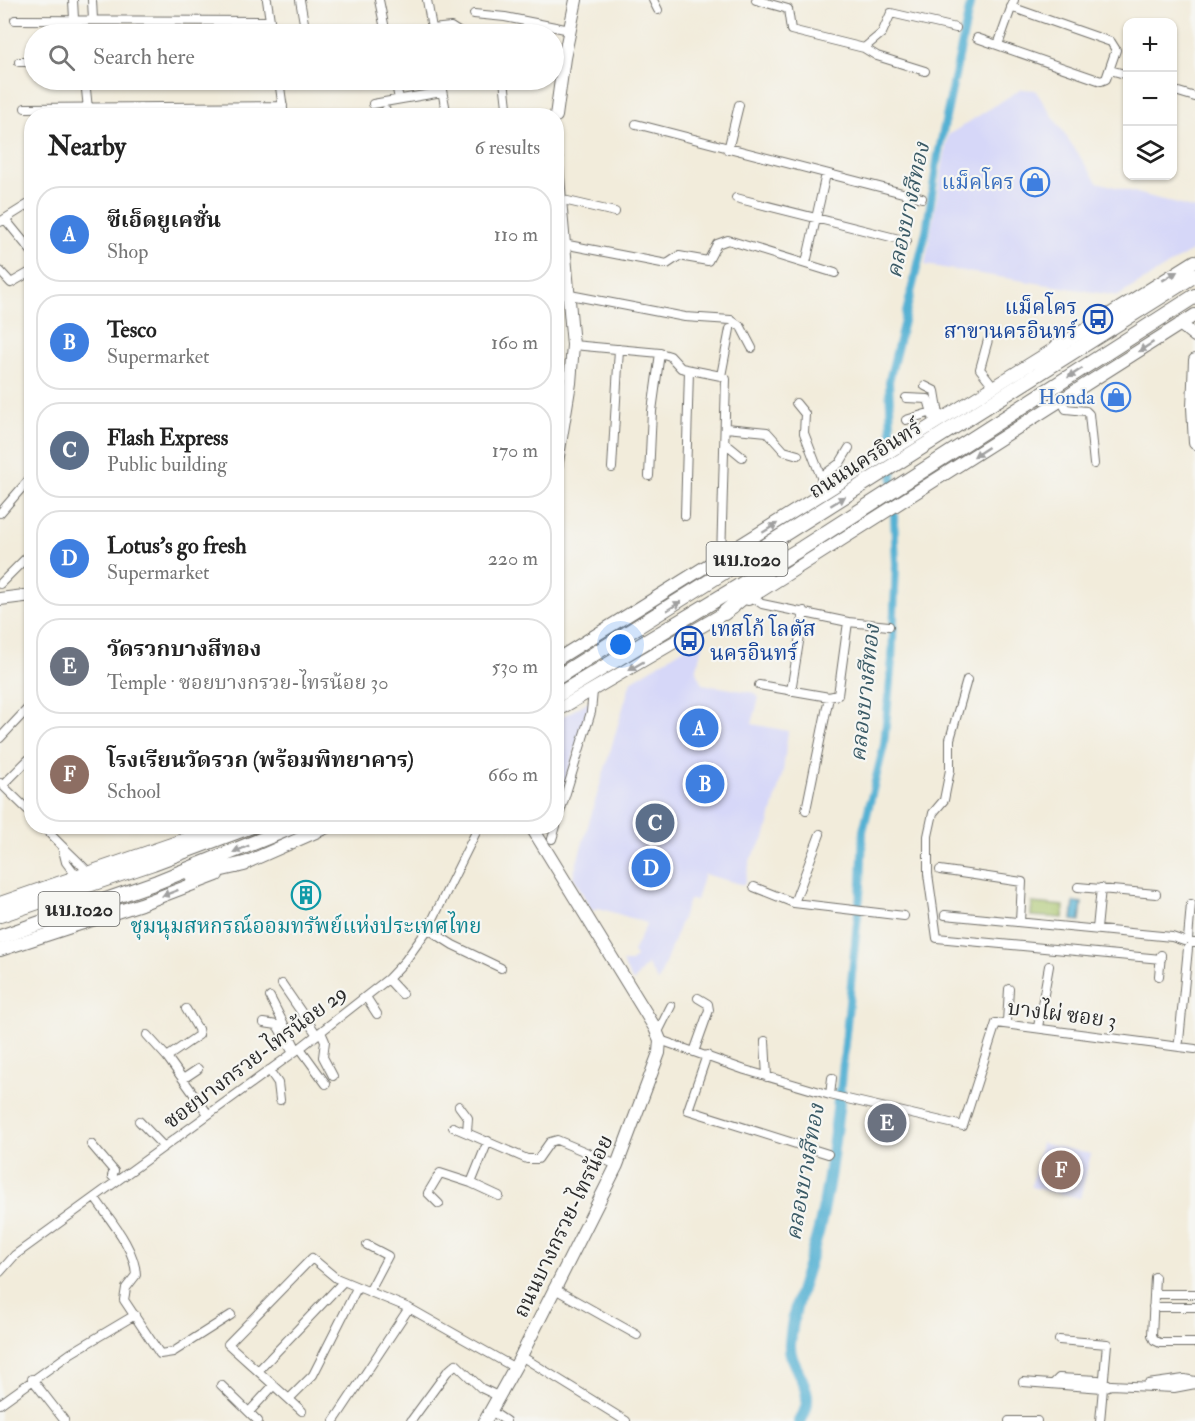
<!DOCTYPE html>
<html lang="en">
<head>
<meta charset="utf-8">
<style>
  body { margin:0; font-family:"IM FELL Double Pica","Noto Serif Thai",serif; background:#f2f2f2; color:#222 }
  .controls { position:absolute; right:18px; top:18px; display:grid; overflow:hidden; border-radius:12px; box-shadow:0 2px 4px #0004 }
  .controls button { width:54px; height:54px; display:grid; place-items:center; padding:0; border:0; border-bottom:2px solid #e0e0e0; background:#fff; color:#222; font:30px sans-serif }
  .you { position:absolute; left:621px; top:645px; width:21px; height:21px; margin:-15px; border:4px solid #fff; border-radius:50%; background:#1a73e8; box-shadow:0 0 0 9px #1a73e833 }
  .badge { display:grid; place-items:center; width:39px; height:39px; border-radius:50%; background:#b5179e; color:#fff; font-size:20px; font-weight:700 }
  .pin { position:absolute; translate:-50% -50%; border:3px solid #fff; box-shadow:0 2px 6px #0006 }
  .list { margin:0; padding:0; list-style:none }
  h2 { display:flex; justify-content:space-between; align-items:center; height:78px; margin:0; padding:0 24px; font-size:26px }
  h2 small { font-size:20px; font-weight:400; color:#767676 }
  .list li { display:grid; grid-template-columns:39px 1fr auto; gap:18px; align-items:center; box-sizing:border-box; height:96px; margin:0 12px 12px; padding:0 12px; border:2px solid #e0e0e0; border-radius:24px }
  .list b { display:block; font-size:22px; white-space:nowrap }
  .list p { margin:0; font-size:20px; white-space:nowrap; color:#767676 }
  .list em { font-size:20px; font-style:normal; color:#767676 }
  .icon { flex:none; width:33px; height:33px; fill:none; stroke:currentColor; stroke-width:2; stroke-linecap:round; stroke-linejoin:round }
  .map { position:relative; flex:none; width:1195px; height:1421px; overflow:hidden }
  .search { position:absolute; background:#fff; box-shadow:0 2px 4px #0004; left:24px; top:24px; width:540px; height:66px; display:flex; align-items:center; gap:15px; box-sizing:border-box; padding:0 21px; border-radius:33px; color:#767676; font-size:22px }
  .panel { position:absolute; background:#fff; box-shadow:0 2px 4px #0004; left:24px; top:108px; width:540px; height:726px; border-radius:24px }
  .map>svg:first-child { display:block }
  .built { fill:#d6d7f8 }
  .green { fill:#a8c46a; stroke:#6a784a; stroke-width:1.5 }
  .water { fill:#55b1d3; stroke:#406e7f; stroke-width:1.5 }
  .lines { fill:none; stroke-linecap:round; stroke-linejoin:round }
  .canal { stroke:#55b1d3; stroke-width:8 }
  .river { stroke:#55b1d3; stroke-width:12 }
  .street-casing { stroke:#716f69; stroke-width:10 }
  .secondary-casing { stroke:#716f69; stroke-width:14 }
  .primary-casing { stroke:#716f69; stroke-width:16 }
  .street { stroke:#fff; stroke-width:8 }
  .secondary { stroke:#fff; stroke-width:12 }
  .primary { stroke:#fff; stroke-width:14 }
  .oneway { fill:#a0a0a0 }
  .labels { text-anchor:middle; stroke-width:4.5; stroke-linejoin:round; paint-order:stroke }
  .shield { fill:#f6f6f2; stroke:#686867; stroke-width:1.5 }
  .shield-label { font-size:20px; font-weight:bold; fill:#2b2b2b }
  .shop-label { font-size:21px; fill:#366cbe; stroke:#f6f6f2; text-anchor:end }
  .transit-label { font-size:21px; fill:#164399; stroke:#f6f6f2; text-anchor:end }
  .street-label { font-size:21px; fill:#2b2b2b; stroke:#f6f6f2 }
  .culture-label { font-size:21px; fill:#0d838f; stroke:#f6f6f2 }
  .water-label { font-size:22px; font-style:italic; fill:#3a5a66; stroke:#f6f6f2 }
</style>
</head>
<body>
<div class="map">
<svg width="1195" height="1421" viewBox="0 0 1195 1421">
  <rect width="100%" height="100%" fill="#f6f6f2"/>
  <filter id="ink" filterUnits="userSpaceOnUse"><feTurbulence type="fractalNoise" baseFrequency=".0167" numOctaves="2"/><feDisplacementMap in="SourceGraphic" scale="12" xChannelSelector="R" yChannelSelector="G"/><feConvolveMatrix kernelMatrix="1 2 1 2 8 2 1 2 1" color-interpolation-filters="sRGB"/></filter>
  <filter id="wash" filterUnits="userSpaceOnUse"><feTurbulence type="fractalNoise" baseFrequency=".008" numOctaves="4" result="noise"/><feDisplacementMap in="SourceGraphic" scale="24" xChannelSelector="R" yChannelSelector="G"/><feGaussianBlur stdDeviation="1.35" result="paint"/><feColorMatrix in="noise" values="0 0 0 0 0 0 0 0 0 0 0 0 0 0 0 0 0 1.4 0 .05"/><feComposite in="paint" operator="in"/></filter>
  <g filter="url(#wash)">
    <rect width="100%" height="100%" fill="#f2ecdb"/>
    <path class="built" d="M1021,89l14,1 62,92 98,27v40l-77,47 -193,-31 23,-130z
      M701,638l3,4 -8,29 6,13 53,9 4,5 -7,26 36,7 -5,40 -17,64 -15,23 -7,27 -40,-11 -8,26h-7l-31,82 -11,-18 -14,18 -11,-20h9l5,-5 -3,-5 14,-29 -48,-15 -7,3 -19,-35 58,-195z
      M591,700l-34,108v-88z
      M1041,1143l50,11 -11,44 -49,-11z"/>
    <path class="green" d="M1032,903l32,3 -1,12 -32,-2z"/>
    <path class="water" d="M1074,902l8,1 -2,18 -8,-1z"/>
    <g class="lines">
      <path class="canal" d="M892,454l-3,-73 37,-149 12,-77 33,-155
        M840,1093l21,-209 2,-53 21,-86 8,-85 4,-96 -4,-98"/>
      <path class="river" d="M800,1421c21,-33 -12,-51 -10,-77 3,-41 19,-76 29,-115 11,-45 15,-91 21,-136"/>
    </g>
  </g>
  <g filter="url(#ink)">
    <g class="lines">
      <g class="street-casing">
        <path id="street" d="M73,0l1,19
          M92,0l1,20
          M267,0l5,34
          M300,0l6,34
          M379,0l7,34
          M427,0l6,34
          M653,0l5,10
          M756,0l32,9 3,21 73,18 13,8 48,15
          M474,14l31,3 65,13
          M15,20l255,1
          M82,21l1,13
          M432,29l19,-2 11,7
          M977,38l124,43 5,-2 10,-29 -5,-8 -100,-35
          M998,45l16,-45
          M864,48l18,-15 9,-20 65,15
          M19,62h15
          M1110,70l18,5
          M85,80l3,29
          M279,80l5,36
          M395,80l4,19
          M440,80l7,36
          M504,80l4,36
          M1172,90l23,7
          M373,104l69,-12
          M25,108l258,-2
          M386,110l1,6
          M636,124l286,74
          M728,150l11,-45
          M736,198l171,43
          M559,199l56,13
          M5,219l27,33
          M0,222l32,-20
          M563,244l104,20 12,-8 29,5 9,-17 11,-4 107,33
          M806,263l20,-89
          M0,271l11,12 21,-12
          M570,295l115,22 46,3 10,7 11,21
          M988,340l-8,29 14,18
          M573,345l87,8 10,3 11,12 40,8 5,3 -5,180
          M721,376l9,-47
          M925,386l10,5 5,30
          M906,398l22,1 7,25
          M1061,400l5,9 20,2 3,3 5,50
          M796,403l9,11 -1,19 17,44 1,19
          M906,420l26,-8
          M726,428l41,4 17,19 14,4
          M725,443l17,14
          M612,468l7,-119
          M649,476l3,-65 8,-58
          M821,477l19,-14 9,-15
          M0,513l32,-37
          M685,516l4,-146
          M0,584l32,-32
          M752,597l10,7 86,18 -10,73 -9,2 -70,-12
          M848,622l41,4
          M967,680l-17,59v31l-6,30 -11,13 -5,23v38l9,64 224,21
          M791,691l13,-80
          M0,738l32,-34
          M0,783l32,31
          M3,785l29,-29
          M806,810l23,-113
          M556,825l35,-113 2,-21
          M43,826c15,18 32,31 47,48
          M552,839l4,-13
          M63,850l3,12 12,16
          M940,870l82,12 -2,40
          M754,887l40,16 110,13
          M1078,887l78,7
          M794,903l26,-69
          M945,915l227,22 12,4
          M428,929l25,16 48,23
          M1097,929l4,-41
          M1188,939l3,-35
          M1192,943h3
          M1159,976l2,-21
          M388,979l14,15
          M282,984l35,51
          M270,997l27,53
          M366,997l11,17
          M186,1009l12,20 1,6 -32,22 41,57
          M1007,1022l2,-33
          M264,1023l13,2 16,28
          M1038,1027l11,-61
          M321,1032l4,9 -2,16 10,19
          M658,1032l13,-26
          M147,1035l20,22
          M660,1040l85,30 85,25 133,31 33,-103 199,26
          M765,1041l2,36
          M1179,1041l9,-93
          M300,1048l26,36
          M694,1052l15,-42 -1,-6 -10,-6
          M707,1055l-19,55 140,44
          M269,1070l9,13 2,17
          M183,1079l15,-10
          M830,1095l2,-17
          M459,1106l9,12 -1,14
          M139,1121l25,26
          M453,1127l74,32h11l12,-17 7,-2 60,25
          M488,1141l-17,42 28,13
          M91,1144l23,27 -2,5 5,5
          M95,1198c15,22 40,50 41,77l-10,13 -2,12 36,54 13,-2 58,-37
          M439,1204l-11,-11 12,-20 31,10
          M367,1245l21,11 -19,36
          M0,1272l15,-17 285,-207 88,-69 17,-18 23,-32 51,-103
          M1155,1277l-3,58 2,5 6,3h35
          M553,1288l84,47
          M1154,1294h41
          M1153,1307h42
          M1059,1340l48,4 -7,77
          M521,1356l105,65
          M258,1371l85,-89
          M32,1379l32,41
          M1023,1382l80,6 8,-3 63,3 21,-4
          M1054,1383l5,-5 39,2 10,4
          M1148,1384l36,-5 11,2
          M221,1385l37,36
          M289,1399l24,-24 44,-87
          M0,1404l71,-51 64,-38
          M302,1411l-74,-67 84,-86 24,20 73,30 106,60
          M491,1411l15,10
          M249,1412l24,-26
          M334,1421l75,-113
          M411,1421l36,-49 9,-8 25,24 19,9
          M1009,1421h28"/>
      </g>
      <g class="secondary-casing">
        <path id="secondary" d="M556,116l8,-58 12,-58
          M556,155l17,190 -3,38 -14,85
          M1180,324l15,12
          M1195,360l-2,47 2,36
          M0,599l32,-4
          M748,599l447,-284
          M556,660l639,-399
          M556,711l177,-103
          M236,867l93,-41
          M0,903l206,-71
          M0,950l141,-46 76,-29
          M485,1421l34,-61 98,-195 42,-112 1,-13 -5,-12 -124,-202"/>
      </g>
      <g class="primary-casing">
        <path id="primary" d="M1040,364l21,-21
          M724,613l42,-35
          M556,678l639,-403
          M556,696l246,-148 393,-252
          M197,839l21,-11
          M192,876l52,-12
          M0,915l153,-52 99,-37
          M0,937l157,-55 138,-56"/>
      </g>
      <use href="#street" class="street"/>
      <use href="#secondary" class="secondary"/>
      <use href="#primary" class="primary"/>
    </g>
    <defs><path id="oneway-solid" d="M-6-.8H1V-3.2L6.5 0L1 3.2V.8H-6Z" transform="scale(1.5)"/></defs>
    <g class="oneway">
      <use href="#oneway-solid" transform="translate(1170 276) rotate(-31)"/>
      <use href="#oneway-solid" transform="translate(1146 347) rotate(147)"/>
      <use href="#oneway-solid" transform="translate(1075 373) rotate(147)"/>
      <use href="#oneway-solid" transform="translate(981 452) rotate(147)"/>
      <use href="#oneway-solid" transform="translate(838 501) rotate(-32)"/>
      <use href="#oneway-solid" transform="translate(770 528) rotate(-32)"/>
      <use href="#oneway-solid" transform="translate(674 606) rotate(-32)"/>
      <use href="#oneway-solid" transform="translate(636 666) rotate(150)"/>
      <use href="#oneway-solid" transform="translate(241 849) rotate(157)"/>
      <use href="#oneway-solid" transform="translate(170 893) rotate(159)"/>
    </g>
  </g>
  <defs>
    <g id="shop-ring" transform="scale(1.5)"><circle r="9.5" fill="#f6f6f2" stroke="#3f7fe0" stroke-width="1.5"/><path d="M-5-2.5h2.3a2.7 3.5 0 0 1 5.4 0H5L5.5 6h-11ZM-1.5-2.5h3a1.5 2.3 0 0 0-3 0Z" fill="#3f7fe0"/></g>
    <g id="bus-ring" transform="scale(1.5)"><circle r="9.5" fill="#f6f6f2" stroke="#1a4fb4" stroke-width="1.5"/><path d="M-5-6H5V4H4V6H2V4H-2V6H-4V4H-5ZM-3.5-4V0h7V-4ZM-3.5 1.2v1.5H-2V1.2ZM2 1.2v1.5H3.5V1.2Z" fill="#1a4fb4"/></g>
    <g id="building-ring" transform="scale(1.5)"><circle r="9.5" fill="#f6f6f2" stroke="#0f9aa8" stroke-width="1.5"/><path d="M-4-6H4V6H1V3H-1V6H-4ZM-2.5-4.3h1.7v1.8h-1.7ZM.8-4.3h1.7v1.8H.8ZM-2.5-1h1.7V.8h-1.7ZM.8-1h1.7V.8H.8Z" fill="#0f9aa8"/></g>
  </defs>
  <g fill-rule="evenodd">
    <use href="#shop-ring" x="1035" y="182"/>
    <use href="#bus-ring" x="1098" y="319"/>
    <use href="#shop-ring" x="1116" y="397"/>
    <use href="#bus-ring" x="689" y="641"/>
    <use href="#building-ring" x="306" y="895"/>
  </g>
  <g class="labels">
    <g class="shield">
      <rect x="706.5" y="542" width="81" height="34" rx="4.5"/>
      <rect x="38.5" y="892" width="81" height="34" rx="4.5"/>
    </g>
    <g class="shield-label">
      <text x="747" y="566">นบ.1020</text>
      <text x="79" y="916">นบ.1020</text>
    </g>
    <g class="shop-label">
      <text x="1014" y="189">แม็คโคร</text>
      <text x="1095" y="404">Honda</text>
    </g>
    <g class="transit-label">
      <text x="1077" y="314">แม็คโคร<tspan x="1077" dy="24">สาขานครอินทร์</tspan></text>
      <text x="710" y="636" text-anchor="start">เทสโก้ โลตัส<tspan x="710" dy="24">นครอินทร์</tspan></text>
    </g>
    <g class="street-label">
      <text transform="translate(865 459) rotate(-32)" y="7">ถนนนครอินทร์</text>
      <text transform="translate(1062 1014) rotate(7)" y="7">บางไผ่ ซอย 3</text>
      <text transform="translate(255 1057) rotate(-37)" y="7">ซอยบางกรวย-ไทรน้อย 29</text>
      <text transform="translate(563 1226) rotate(-64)" y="7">ถนนบางกรวย-ไทรน้อย</text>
    </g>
    <g class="culture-label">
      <text x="306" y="933">ชุมนุมสหกรณ์ออมทรัพย์แห่งประเทศไทย</text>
    </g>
    <g class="water-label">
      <text transform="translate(907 210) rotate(-78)" y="8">คลองบางสีทอง</text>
      <text transform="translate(864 693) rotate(-84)" y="8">คลองบางสีทอง</text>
      <text transform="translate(804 1172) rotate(-80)" y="8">คลองบางสีทอง</text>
    </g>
  </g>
</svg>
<div class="controls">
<button>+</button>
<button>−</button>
<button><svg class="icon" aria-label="layers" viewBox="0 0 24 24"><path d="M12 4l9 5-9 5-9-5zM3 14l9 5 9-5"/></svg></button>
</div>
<div class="you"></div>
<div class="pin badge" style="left:699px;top:728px;background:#3f7fe0">A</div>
<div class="pin badge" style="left:705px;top:784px;background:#3f7fe0">B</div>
<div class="pin badge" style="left:655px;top:823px;background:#5c6f8a">C</div>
<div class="pin badge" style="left:651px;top:868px;background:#3f7fe0">D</div>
<div class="pin badge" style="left:887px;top:1123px;background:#6b7280">E</div>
<div class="pin badge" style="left:1061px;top:1170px;background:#8d6e63">F</div>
<div class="search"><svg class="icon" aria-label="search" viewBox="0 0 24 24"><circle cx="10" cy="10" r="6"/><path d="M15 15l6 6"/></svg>Search here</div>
<section class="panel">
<h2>Nearby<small>6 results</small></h2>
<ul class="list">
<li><span class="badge" style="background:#3f7fe0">A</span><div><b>ซีเอ็ดยูเคชั่น</b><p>Shop</p></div><em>110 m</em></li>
<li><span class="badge" style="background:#3f7fe0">B</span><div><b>Tesco</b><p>Supermarket</p></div><em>160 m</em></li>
<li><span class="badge" style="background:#5c6f8a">C</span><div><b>Flash Express</b><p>Public building</p></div><em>170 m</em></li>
<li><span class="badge" style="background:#3f7fe0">D</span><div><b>Lotus's go fresh</b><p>Supermarket</p></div><em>220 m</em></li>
<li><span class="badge" style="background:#6b7280">E</span><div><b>วัดรวกบางสีทอง</b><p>Temple · ซอยบางกรวย-ไทรน้อย 30</p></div><em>530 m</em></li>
<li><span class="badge" style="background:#8d6e63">F</span><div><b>โรงเรียนวัดรวก (พร้อมพิทยาคาร)</b><p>School</p></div><em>660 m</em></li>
</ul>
</section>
</div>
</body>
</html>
